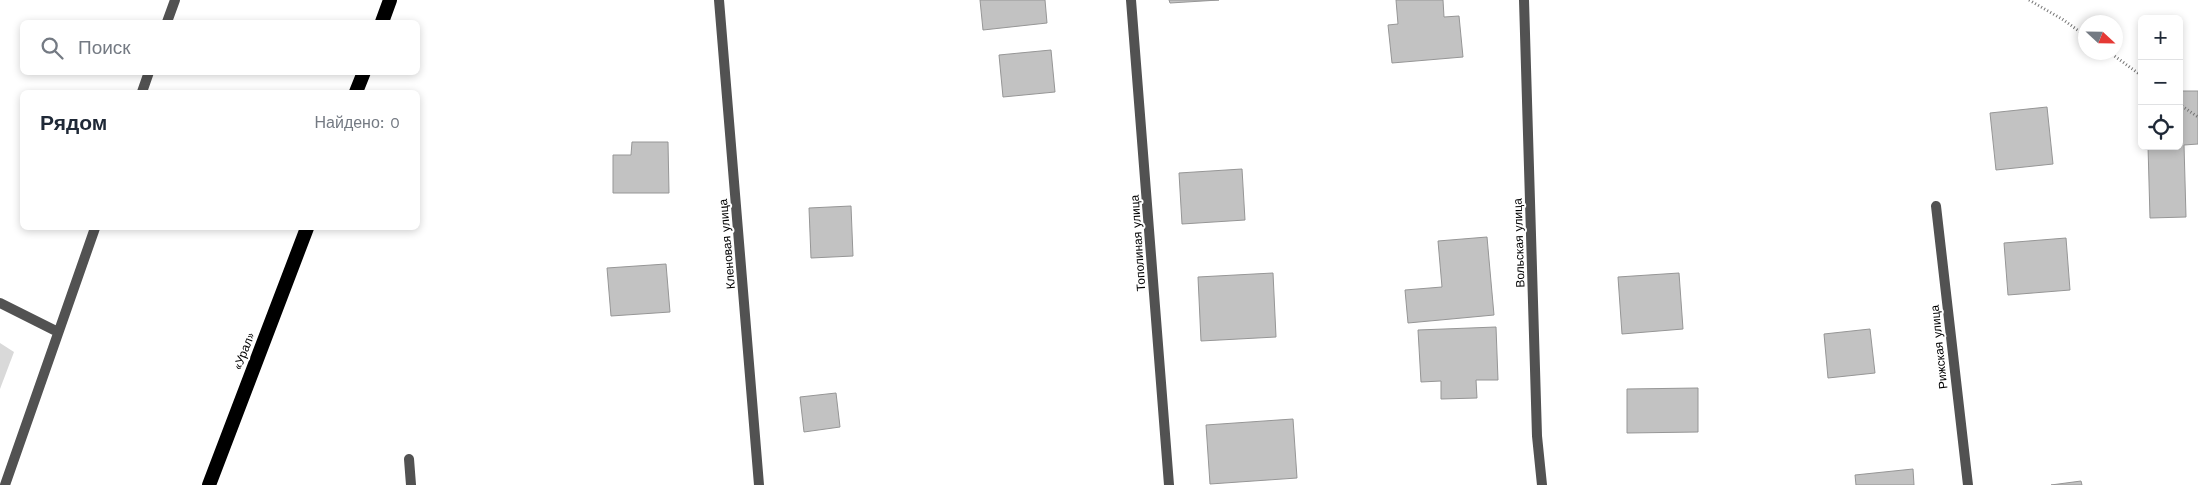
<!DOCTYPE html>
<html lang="ru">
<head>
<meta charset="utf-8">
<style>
  body { margin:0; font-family:"Work Sans",sans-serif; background:#f2f2f3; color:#1f2937 }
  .controls { position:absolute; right:15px; top:15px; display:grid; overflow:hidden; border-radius:8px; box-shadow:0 2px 8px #0003 }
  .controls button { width:45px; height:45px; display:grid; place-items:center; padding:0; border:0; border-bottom:1px solid #e0e1e3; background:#fff; color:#1f2937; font:25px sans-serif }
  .compass { position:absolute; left:2078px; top:15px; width:45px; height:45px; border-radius:50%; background:#fff; box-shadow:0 2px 8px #0003; rotate:112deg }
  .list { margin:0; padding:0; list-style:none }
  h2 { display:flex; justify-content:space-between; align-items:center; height:65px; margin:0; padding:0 20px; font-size:21px }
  h2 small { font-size:16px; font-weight:400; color:#747a83 }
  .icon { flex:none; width:28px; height:28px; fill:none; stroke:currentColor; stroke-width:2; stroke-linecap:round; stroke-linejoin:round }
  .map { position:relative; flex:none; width:2198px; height:485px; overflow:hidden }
  .search { position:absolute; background:#fff; box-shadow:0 2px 8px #0003; left:20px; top:20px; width:400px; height:55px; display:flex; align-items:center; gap:12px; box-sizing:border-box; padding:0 18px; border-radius:8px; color:#747a83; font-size:19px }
  .panel { position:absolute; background:#fff; box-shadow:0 2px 8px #0003; left:20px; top:90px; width:400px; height:140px; border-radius:8px }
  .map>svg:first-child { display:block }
  .green { fill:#d9d9d9 }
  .building { fill:#c2c2c2; stroke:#969696 }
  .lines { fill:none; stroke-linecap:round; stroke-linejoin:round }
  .path { stroke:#747474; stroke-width:3; stroke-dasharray:1 2.5; stroke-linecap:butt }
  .service { stroke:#525252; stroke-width:10 }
  .minor { stroke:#525252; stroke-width:10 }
  .trunk { stroke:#000; stroke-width:14 }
  .labels { text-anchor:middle; stroke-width:4; stroke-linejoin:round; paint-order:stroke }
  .street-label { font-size:12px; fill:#000; stroke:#fff }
</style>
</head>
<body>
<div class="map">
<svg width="2198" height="485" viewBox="0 0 2198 485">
  <rect width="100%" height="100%" fill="#fff"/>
  <path class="green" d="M0,343l14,9 -14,37z"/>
  <path class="building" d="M980,0h65l2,23 -64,7z
    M1169,0h50l-49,3z
    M1396,0h47l1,17 15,-1 4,41 -71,6 -4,-38 10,-1z
    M1051,50l4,42 -52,5 -4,-42z
    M2179,91h19v53l-14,1 2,72 -36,1 -2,-72h31z
    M2047,107l6,57 -57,6 -6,-57z
    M632,142h36l1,51h-56v-38h18z
    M1242,169l3,51 -63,4 -3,-51z
    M851,206l2,50 -42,2 -2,-50z
    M1487,237l7,78 -86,8 -3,-33 37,-3 -4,-46z
    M2066,238l4,52 -62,5 -4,-52z
    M666,264l4,48 -59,4 -4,-48z
    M1273,273l3,64 -75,4 -3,-64z
    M1679,273l4,56 -61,5 -4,-57z
    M1496,327l2,53h-22l1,18 -36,1v-18l-20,1 -3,-52z
    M1870,329l5,44 -47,5 -4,-44z
    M1698,388v44l-71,1v-44z
    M836,393l4,34 -36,5 -4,-35z
    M1293,419l4,59 -87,6 -4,-59z
    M1913,469l1,16h-58l-1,-10z
    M2081,481l1,4h-31z"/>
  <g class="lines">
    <path class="path" d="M2029,0l33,19 24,17
      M2109,52l33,24
      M2179,104l19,13"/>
    <path class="service" d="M719,0l40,485"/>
    <path class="minor" d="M1131,0l38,485
      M1524,0l13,436 5,49
      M167,22l8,-22
      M142,92l7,-20
      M1936,206l32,279
      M0,303l58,29
      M409,459l2,26
      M5,485l90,-257"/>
    <path class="trunk" d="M382,22l8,-22
      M356,92l8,-20
      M209,485l98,-257"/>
  </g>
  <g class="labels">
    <g class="street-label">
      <text transform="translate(1138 243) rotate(-94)" y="4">Тополиная улица</text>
      <text transform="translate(1519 243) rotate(-92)" y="4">Вольская улица</text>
      <text transform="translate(727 244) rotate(-95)" y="4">Кленовая улица</text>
      <text transform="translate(1939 347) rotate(-96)" y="4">Рижская улица</text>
      <text transform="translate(244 351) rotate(-69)" y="4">«Урал»</text>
    </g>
  </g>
</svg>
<div class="controls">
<button>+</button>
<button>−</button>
<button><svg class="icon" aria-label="locate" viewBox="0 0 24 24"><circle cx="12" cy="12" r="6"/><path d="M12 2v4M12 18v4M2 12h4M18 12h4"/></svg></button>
</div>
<svg class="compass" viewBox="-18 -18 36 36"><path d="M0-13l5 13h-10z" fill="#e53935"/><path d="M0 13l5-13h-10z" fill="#747a83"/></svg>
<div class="search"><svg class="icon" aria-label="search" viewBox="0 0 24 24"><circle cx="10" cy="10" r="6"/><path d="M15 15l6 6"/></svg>Поиск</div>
<section class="panel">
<h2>Рядом<small>Найдено: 0</small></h2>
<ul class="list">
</ul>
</section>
</div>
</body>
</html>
